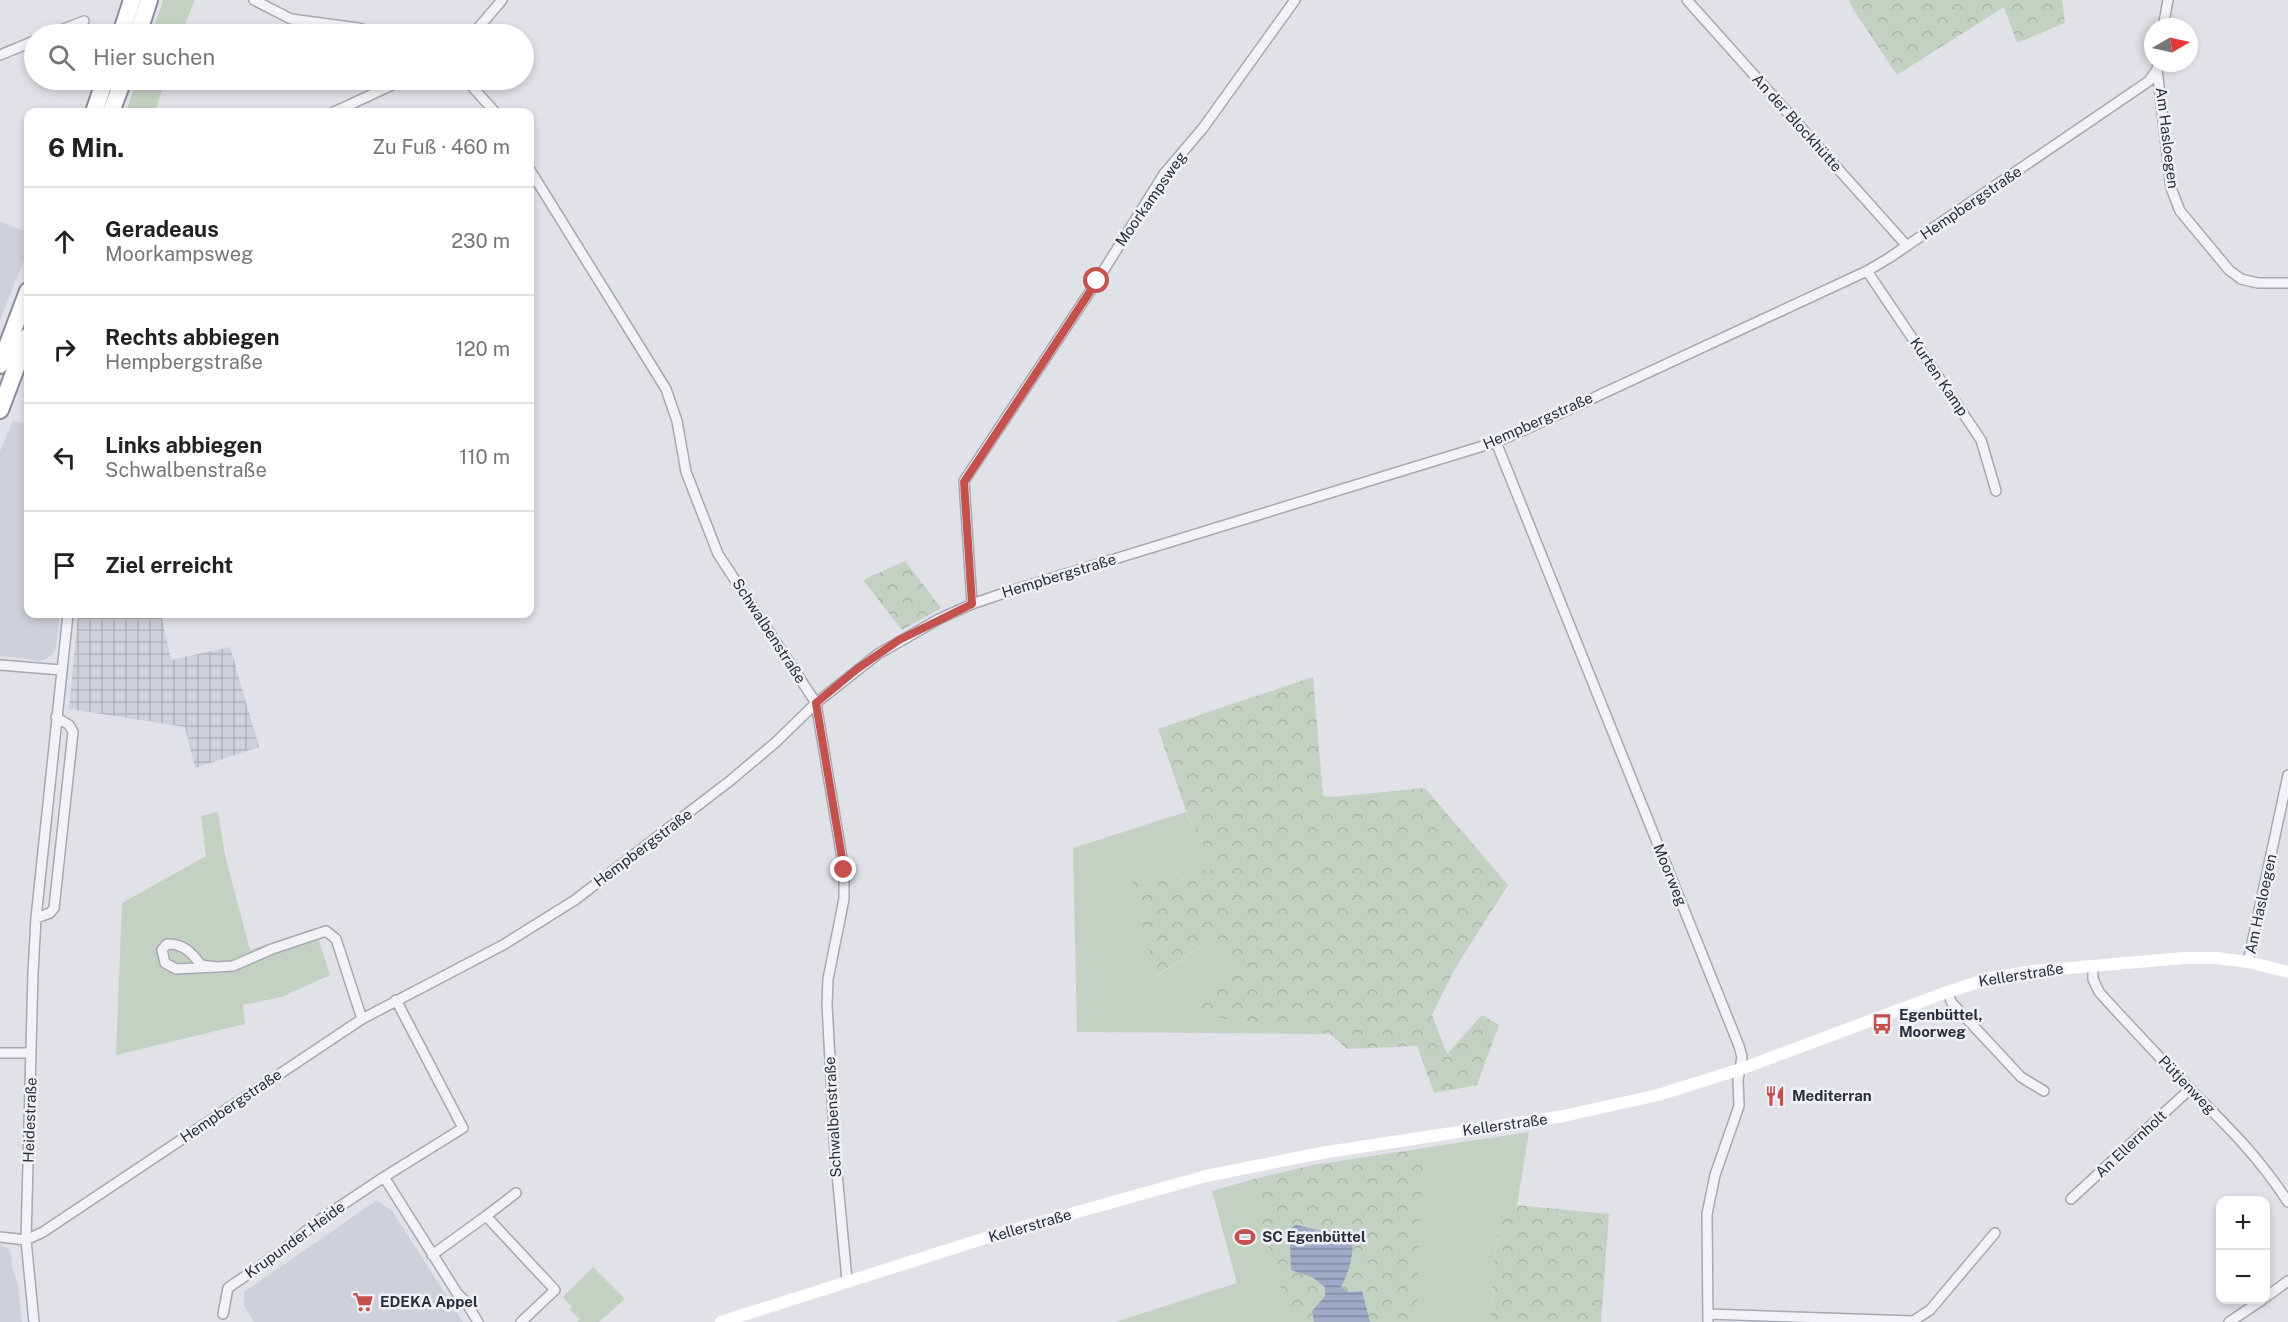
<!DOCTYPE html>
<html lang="de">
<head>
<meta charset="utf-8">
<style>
  body { margin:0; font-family:"Public Sans",sans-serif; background:#f6f6f6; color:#222 }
  .controls { position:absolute; right:18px; bottom:18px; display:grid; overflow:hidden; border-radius:12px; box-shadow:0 3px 9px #0003 }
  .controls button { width:54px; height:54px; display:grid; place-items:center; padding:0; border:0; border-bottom:2px solid #e0e0e0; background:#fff; color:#222; font:30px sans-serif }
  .compass { position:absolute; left:2144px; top:18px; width:54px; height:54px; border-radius:50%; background:#fff; box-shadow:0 3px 9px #0003; rotate:81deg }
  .stop { position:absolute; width:18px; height:18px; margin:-14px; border:4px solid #c4514e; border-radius:50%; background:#fff }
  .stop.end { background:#c4514e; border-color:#fff; box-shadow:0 2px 6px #0008 }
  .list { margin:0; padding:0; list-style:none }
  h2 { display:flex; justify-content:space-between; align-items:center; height:78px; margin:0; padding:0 24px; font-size:26px }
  h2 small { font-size:20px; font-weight:400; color:#767676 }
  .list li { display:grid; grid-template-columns:39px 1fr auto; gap:18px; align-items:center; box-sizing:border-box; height:108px; padding:0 24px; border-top:2px solid #e0e0e0 }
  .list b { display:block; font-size:22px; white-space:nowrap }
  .list p { margin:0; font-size:20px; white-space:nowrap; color:#767676 }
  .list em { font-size:20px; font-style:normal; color:#767676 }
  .icon { flex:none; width:33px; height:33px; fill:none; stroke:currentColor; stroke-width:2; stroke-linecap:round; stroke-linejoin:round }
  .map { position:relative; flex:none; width:2288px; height:1322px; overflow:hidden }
  .search { position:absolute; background:#fff; box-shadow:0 3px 9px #0003; left:24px; top:24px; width:510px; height:66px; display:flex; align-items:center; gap:15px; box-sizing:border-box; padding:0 21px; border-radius:33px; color:#767676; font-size:22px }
  .panel { position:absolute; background:#fff; box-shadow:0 3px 9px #0003; left:24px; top:108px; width:510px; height:510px; border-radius:12px }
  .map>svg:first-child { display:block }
  .built { fill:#ced1da }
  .industrial { fill:url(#industrial-grid) }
  .green { fill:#c3d1c2 }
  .forest { fill:url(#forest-crowns) }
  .water { fill:url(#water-rules) }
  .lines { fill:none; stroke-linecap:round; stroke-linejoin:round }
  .street-casing { stroke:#a6a8b2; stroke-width:12 }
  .highway-casing { stroke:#898d9e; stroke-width:20 }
  .street { stroke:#f3f3f7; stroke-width:9 }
  .secondary { stroke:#fff; stroke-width:12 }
  .highway { stroke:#fff; stroke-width:16 }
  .route { stroke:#c4514e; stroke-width:8 }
  .labels { text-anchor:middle; stroke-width:5; stroke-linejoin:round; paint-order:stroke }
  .street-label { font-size:15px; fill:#2a2e3e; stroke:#f0f1f6 }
  .poi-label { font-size:15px; font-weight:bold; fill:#2a2e3e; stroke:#f0f1f6; text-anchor:start }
</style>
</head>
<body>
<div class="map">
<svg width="2288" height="1322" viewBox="0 0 2288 1322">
  <defs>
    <pattern id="industrial-grid" width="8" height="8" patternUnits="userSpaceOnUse" patternTransform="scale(1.5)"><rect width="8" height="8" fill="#ced1da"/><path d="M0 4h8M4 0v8" fill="none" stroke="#b1b4bc"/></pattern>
    <pattern id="forest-crowns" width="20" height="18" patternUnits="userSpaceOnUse" patternTransform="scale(1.5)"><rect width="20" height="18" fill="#c3d1c2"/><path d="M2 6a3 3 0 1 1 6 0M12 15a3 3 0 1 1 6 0" fill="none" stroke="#a8b4a8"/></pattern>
    <pattern id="water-rules" width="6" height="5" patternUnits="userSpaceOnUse" patternTransform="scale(1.5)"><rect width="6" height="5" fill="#9eaac6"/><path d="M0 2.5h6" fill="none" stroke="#818ba2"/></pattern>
  </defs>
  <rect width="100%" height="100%" fill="#e0e2e8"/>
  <path class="built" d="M0,221l28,12v17l-28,70z
    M13,420l15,5v189h32l-4,35 -4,6 -10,6 -42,-5v-205z
    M377,1200l16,12 70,110h-209l-10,-17v-13z
    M0,1244l9,5 2,5 1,13 6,17 4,38h-22z"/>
  <path class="industrial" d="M78,614h83l10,46 59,-13 29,100 -64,21 -10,-41 -116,-18z"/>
  <path class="green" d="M163,0h32l-14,34h-29z
    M137,80h28l-10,32h-29z
    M218,812l7,43 25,95 65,-22 15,47 -48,22 -39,8 2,19 -129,31 6,-152 84,-47 -5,-40z
    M1186,812l29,57 -83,8 24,100 60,-41 16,38 -42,40 140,20 -253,-2 -4,-184z
    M1529,1132l-12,73 -18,6 -9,111h-74l8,-174z
    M1250,1180l40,142h-175l122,-39 -25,-92z
    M593,1267l32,32 -26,23h-22l3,-3 -10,-9 2,-3 -9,-10z"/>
  <path class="forest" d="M1849,0h213l3,23 -48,20 -13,-36 -107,68 -44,-66z
    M905,561l36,47 -39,22 -39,-50z
    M1313,677l10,119 9,1 93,-9 83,97 -54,85 -22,45 15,39 35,-39 17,10 -22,60 -43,8 -17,-47 -70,3 -17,-15 -140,-20 42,-40 -16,-38 -61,41 -24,-100 84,-8 -29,-58 -28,-82z
    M1424,1148l-8,174h-126l-40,-142 63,-15z
    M1517,1205l92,9 -8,108h-111l9,-111z"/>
  <path class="water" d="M1296,1225l56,13c2,18 -3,34 -11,49l8,5 13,-1 8,31h-56l-2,-11 13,-15v-9l-13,-10 -21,-7 -1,-24 -7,-12z"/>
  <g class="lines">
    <g class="street-casing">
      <path id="street" d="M254,0l37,19 67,9 26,6
        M1687,0l220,246
        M2163,27l5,-27
        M51,34l33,-13
        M473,34l29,-34
        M0,55l34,-14
        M2157,69l14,119 9,23 49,59 12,9 17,4h30
        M466,80l29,32
        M334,112l69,-32
        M530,170l136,219 11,32 9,51 32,82 98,149 28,167v29l-16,80 -1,26 8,147 12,128
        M1867,271l114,169 15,51
        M1496,442l243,604 3,11 -4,23 1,26 -24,69 -8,39 1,108
        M972,604l-8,-123 133,-200 67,-107 39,-46 92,-128
        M0,665l61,5
        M36,918l14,-5 4,-5 19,-176 -4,-7 -13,-8
        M2248,962l40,-187
        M2093,966v13l6,13c30,33 61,66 92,98 38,38 67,66 97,112
        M216,967l-40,2 -11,-6 -3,-13 5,-6c16,-1 25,9 34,21l15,2 17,-1 39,-17 54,-18 10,8 26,80
        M1947,992l5,11 69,74 23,14
        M396,1000l67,128 -79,49 73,116 9,9 12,20
        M0,1053h31
        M2071,1199l119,-110
        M486,1216l30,-23
        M0,1237l26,3 17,-8 319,-213 141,-74 72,-45 156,-120 45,-38 40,-39 62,-49 61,-35 33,-15 38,-13 486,-149 26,-11 345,-160 22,-13 260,-177 8,-12 1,-6
        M432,1255l54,-39 69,74 -34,32
        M2266,1297l22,-16
        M223,1314l5,-26 59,-41 34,-28 63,-42
        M1708,1314l205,7 17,-11 65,-77
        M34,1322l-8,-82 7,-267 3,-55 32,-304
        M2229,1322l33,-22"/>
    </g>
    <g class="highway-casing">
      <path id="highway" d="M121,34l11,-34
        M138,34l11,-34
        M94,112l11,-32
        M111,112l12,-32
        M0,365l28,-74
        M0,410l28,-74"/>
    </g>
    <use href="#street" class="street"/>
    <path class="secondary" d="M721,1322l274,-87 211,-59 115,-23 242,-37 95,-21 83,-26 206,-77 44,-14 43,-7 150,-13h33l31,4 40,10"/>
    <use href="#highway" class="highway"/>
  </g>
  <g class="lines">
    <path class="route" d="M844,870l-28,-167 41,-34 42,-29 73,-36 -8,-122 133,-201"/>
  </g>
  <defs>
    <g id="bus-bare" transform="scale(1.62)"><path d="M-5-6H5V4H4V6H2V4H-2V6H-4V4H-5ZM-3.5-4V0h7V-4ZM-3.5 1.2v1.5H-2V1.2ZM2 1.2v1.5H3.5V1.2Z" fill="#c4514e" stroke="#f0f1f6" stroke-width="2.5" paint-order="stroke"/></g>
    <g id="restaurant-bare" transform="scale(1.62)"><path d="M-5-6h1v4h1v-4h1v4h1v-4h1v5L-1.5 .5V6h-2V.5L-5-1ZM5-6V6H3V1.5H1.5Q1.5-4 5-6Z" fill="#c4514e" stroke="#f0f1f6" stroke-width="2.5" paint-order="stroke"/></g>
    <g id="stadium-bare" transform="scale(1.62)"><path d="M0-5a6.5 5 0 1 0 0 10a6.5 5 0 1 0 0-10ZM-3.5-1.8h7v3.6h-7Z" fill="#c4514e" stroke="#f0f1f6" stroke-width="2.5" paint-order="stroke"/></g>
    <g id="supermarket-bare" transform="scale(1.62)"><path d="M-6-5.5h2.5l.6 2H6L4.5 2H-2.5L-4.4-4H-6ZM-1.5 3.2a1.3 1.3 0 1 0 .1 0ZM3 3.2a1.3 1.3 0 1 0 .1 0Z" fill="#c4514e" stroke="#f0f1f6" stroke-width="2.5" paint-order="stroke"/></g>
  </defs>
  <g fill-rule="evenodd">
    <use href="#bus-bare" x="1882" y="1024"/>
    <use href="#restaurant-bare" x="1775" y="1096"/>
    <use href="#stadium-bare" x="1245" y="1237"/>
    <use href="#supermarket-bare" x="363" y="1302"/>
  </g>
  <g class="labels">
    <g class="street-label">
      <text transform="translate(1797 123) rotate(48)" y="5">An der Blockhütte</text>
      <text transform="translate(2167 138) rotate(83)" y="5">Am Hasloegen</text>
      <text transform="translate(1151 199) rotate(-55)" y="5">Moorkampsweg</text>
      <text transform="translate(1971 203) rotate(-34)" y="5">Hempbergstraße</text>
      <text transform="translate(1939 377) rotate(56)" y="5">Kurten Kamp</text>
      <text transform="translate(1538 421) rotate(-24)" y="5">Hempbergstraße</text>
      <text transform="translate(1059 576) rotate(-17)" y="5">Hempbergstraße</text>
      <text transform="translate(769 631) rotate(57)" y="5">Schwalbenstraße</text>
      <text transform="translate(643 848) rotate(-37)" y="5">Hempbergstraße</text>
      <text transform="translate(1670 875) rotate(68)" y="5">Moorweg</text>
      <text transform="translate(2261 904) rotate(-78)" y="5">Am Hasloegen</text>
      <text transform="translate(2021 975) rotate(-9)" y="5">Kellerstraße</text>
      <text transform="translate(2187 1085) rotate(46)" y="5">Pütjenweg</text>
      <text transform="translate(231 1106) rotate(-34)" y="5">Hempbergstraße</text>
      <text transform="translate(833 1117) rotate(-93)" y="5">Schwalbenstraße</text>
      <text transform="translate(30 1120) rotate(-88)" y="5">Heidestraße</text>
      <text transform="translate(1505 1125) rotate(-8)" y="5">Kellerstraße</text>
      <text transform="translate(2131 1144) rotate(-43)" y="5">An Ellernholt</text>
      <text transform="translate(1030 1226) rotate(-16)" y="5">Kellerstraße</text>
      <text transform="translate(295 1240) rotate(-36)" y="5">Krupunder Heide</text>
    </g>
    <g class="poi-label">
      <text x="1899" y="1020">Egenbüttel,<tspan x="1899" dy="17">Moorweg</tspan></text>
      <text x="1792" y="1101">Mediterran</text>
      <text x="1262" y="1242">SC Egenbüttel</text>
      <text x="380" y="1307">EDEKA Appel</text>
    </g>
  </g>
</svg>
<div class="controls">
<button>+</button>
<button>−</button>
</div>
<svg class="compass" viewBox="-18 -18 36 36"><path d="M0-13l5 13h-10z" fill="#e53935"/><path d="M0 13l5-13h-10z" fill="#767676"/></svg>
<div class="stop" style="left:1097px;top:281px"></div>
<div class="stop end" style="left:844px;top:870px"></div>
<div class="search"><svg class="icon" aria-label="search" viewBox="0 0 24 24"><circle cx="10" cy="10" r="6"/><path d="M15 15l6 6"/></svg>Hier suchen</div>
<section class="panel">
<h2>6 Min.<small>Zu Fuß · 460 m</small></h2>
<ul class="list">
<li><svg class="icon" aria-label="ahead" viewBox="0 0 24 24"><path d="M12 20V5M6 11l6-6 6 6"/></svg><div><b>Geradeaus</b><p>Moorkampsweg</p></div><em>230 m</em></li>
<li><svg class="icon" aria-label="right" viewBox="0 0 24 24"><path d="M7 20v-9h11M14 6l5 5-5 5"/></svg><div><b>Rechts abbiegen</b><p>Hempbergstraße</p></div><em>120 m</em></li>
<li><svg class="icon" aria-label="left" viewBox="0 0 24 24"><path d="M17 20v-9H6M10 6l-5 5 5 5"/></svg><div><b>Links abbiegen</b><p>Schwalbenstraße</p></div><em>110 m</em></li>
<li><svg class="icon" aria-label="arrive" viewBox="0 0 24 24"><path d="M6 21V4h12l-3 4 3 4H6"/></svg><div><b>Ziel erreicht</b></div></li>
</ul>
</section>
</div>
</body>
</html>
